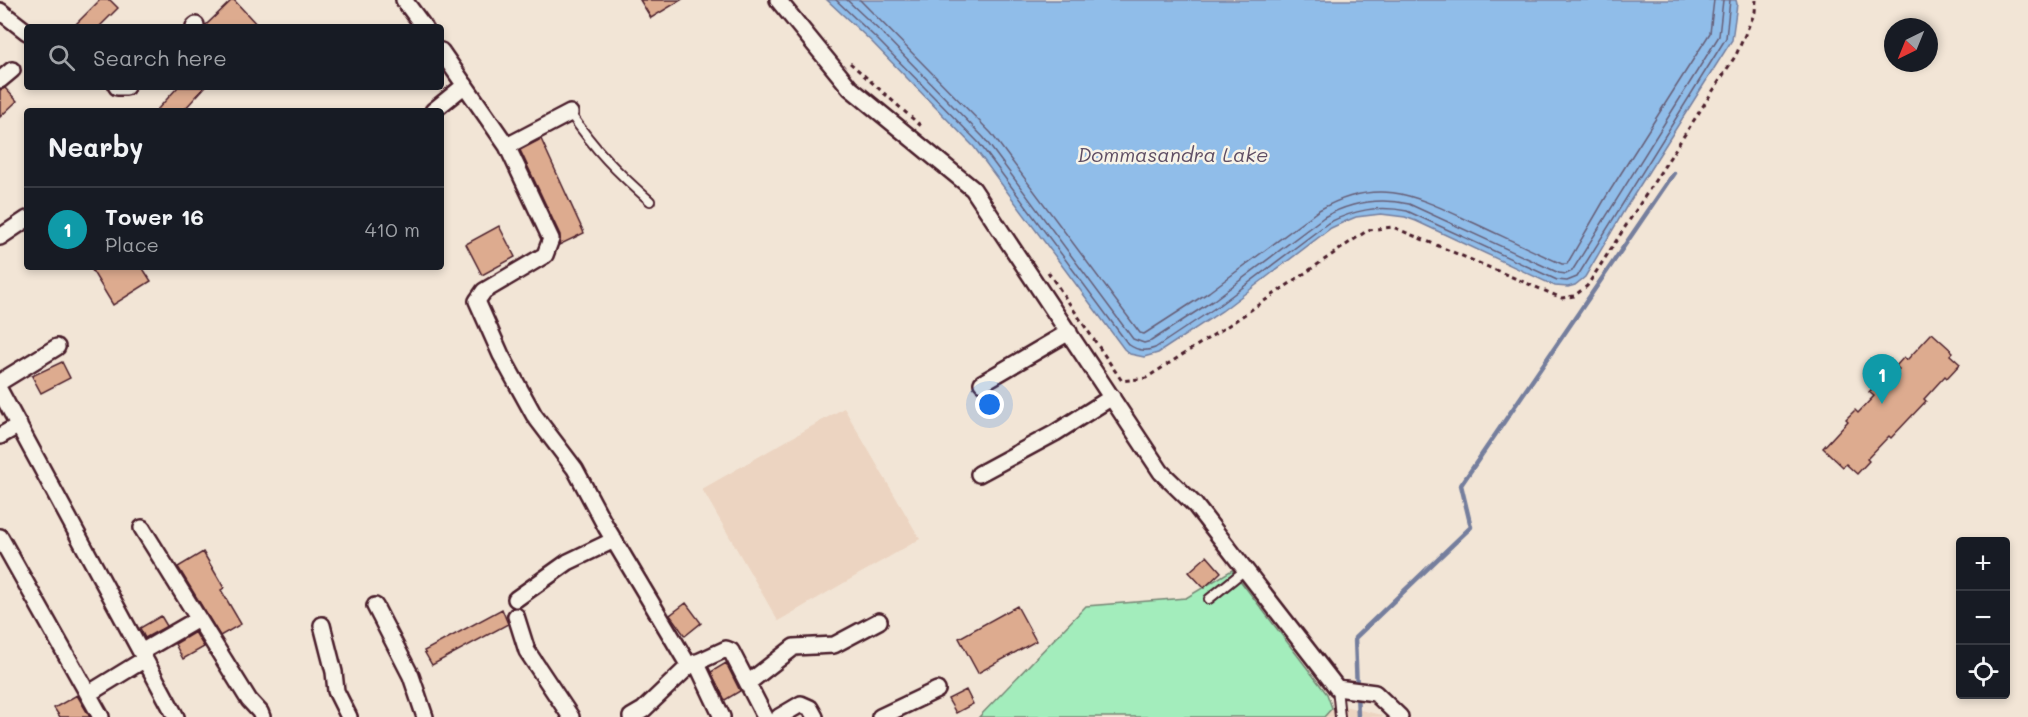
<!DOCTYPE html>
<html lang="en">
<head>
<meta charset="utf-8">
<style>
  body { margin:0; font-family:Mali,sans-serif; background:#242831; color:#f1f3f6 }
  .controls { position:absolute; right:18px; bottom:18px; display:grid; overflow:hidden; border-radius:6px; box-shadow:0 3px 9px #0003 }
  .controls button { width:54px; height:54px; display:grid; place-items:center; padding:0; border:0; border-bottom:2px solid #363941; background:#171b24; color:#f1f3f6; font:30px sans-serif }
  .compass { position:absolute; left:1884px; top:18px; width:54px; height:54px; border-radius:50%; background:#171b24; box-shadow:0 3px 9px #0003; rotate:223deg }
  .you { position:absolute; left:990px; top:405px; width:21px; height:21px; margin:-15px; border:4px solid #fff; border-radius:50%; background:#1a73e8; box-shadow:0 0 0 9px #1a73e833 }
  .badge { display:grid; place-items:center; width:39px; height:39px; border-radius:50%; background:#1f6fb2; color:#fff; font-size:20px; font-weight:700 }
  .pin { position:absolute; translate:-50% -50px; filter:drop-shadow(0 2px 3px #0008) }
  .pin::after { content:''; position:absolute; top:32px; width:21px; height:18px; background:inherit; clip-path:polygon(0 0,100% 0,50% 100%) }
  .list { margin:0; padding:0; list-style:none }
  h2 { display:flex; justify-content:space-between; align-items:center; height:78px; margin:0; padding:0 24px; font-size:26px }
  h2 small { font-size:20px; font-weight:400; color:#9ea1a6 }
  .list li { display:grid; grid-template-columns:39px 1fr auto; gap:18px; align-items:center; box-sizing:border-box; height:84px; padding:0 24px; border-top:2px solid #363941 }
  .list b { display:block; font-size:22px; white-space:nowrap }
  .list p { margin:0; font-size:20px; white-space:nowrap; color:#9ea1a6 }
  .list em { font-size:20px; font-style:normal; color:#9ea1a6 }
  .icon { flex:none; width:33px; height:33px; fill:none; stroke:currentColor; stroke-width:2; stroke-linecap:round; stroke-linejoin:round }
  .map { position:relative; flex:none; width:2028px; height:717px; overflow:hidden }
  .search { position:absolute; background:#171b24; box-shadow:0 3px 9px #0003; left:24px; top:24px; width:420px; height:66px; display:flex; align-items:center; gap:15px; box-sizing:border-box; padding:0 21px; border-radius:6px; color:#9ea1a6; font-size:22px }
  .panel { position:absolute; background:#171b24; box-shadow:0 3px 9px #0003; left:24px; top:108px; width:420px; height:162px; border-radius:6px }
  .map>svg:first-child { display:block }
  .built { fill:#ecd4c1 }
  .green { fill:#a3edbc; stroke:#768674; stroke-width:1.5 }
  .water { fill:#90bde9; stroke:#747e9d; stroke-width:1.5 }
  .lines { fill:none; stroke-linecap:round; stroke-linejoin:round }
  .shore { stroke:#665e77; stroke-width:1.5 }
  .stream { stroke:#747e9d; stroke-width:4.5 }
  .building { fill:#ddab8f; stroke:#4a1f2b; stroke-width:1.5 }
  .service-casing { stroke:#4a1f2b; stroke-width:12 }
  .minor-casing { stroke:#4a1f2b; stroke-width:20 }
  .path { stroke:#4a1f2b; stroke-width:3; stroke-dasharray:4.5 4.5; stroke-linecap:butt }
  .service { stroke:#f7f3e8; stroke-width:8 }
  .minor { stroke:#f7f3e8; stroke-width:15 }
  .labels { text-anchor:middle; stroke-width:5; stroke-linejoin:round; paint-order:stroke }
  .water-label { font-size:20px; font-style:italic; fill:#5f4e64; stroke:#f7f3e8 }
</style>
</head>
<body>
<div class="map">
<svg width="2028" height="717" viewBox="0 0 2028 717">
  <rect width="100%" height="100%" fill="#f2e5d6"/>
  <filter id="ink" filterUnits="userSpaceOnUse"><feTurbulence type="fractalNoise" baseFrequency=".0167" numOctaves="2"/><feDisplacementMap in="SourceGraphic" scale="12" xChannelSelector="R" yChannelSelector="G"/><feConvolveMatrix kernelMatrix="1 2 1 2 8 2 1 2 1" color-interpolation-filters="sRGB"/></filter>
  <g filter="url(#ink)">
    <path class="built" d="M844,408l76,131 -142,82 -76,-132z
      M1336,704l45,11 1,2h-58z"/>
    <path class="green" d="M1232,570l95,124 5,14 -8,9h-345l107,-111 100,-8z"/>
    <path class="water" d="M827,0h909l1,4 -5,36 -107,169 -40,68 -10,8 -7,2 -13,-1 -139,-65 -11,-4 -24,-3 -25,3 -12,5 -13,6 -109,83 -64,42 -14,4 -14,-3 -6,-5 -150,-202 -102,-105z"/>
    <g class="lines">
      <path class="shore" d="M836,0l40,38 103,105 149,201c9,7 17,8 27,4l63,-42 110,-83c26,-13 50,-18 79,-12l150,69 10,1 10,-4 149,-239 4,-38
        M847,0l35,33 102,105 149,201 11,4 7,-2 63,-41 110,-83c27,-15 54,-20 85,-13l150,69 7,1 6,-3 147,-235 4,-36
        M860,0l131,133 149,200 4,1 65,-42 110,-82c61,-35 98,-13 155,13 30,14 59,28 88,41h5l39,-67 104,-164 4,-33"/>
      <path class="stream" d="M1358,717l-3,-79 116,-111 -10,-42 213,-312"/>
    </g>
    <path class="building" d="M100,0h10l8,8 -19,19h-26z
      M232,0h2l25,27h-54l1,-2z
      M640,0h41l-30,18z
      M178,87h27l-22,24h-27z
      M5,88l12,13 -17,16v-27z
      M541,139l43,94 -25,12 1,-10 -40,-85z
      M499,226l16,31 -33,18 -16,-31z
      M90,267h52l9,14 -38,24z
      M1932,333l21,19 -3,3 10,9 -13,14 -2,-2 -21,23 2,2 -35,37 -2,-2 -22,23 2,2 -12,13 -11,-10 -3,3 -20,-19 25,-27 -2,-2 9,-9 3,3 16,-17 -5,-4 10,-10 5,4 15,-17 -3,-3 8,-9 3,3z
      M62,362l8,16 -29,15 -9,-17z
      M203,552l21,36 -3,2 20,34 -21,12 -42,-69z
      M1207,556l14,16 -17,16 -15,-16z
      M686,603l15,20 -16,13 -15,-21z
      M1017,606l19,35 -58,32 -19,-35z
      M502,609l6,15 -76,41 -8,-14z
      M161,616l6,10 -22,12 -5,-10z
      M195,632l9,15 -21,12 -8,-15z
      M726,663l14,28 -15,9 -14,-28z
      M966,690l7,14 -17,9 -8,-14z
      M77,695l13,22h-30l-6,-9z"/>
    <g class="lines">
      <g class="service-casing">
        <path id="service" d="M570,113c25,37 47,59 80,88
          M1209,599l36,-29
          M1337,688l3,29"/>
      </g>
      <g class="minor-casing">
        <path id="minor" d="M404,0l20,27
          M778,0l72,88 123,101 188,283 34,33 142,183 38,5 25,24
          M0,11l27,21
          M194,27l2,-2
          M441,51l66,95 44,93 -6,16 -61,36 -7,10 24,54 33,60 41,54 31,58 83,139 -46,44 -12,7
          M0,80l12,-10
          M117,87h9
          M433,111l32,-26
          M507,146l63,-33
          M0,237l27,-18
          M0,382l57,-35
          M982,383l87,-51
          M0,391l176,326
          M0,436l19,-11
          M979,474l76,-41 57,-36
          M142,528l107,172 11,12 2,5
          M0,537l101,180
          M516,599l52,-37 46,-22
          M375,606l36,70 14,41
          M516,616l11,35 44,66
          M322,625l12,47 2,19 13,26
          M141,652l57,-33
          M696,662l26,55
          M689,666l37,-17 5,2 34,66
          M748,683l46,-36 40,-2 45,-24
          M88,694l57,-35
          M779,717l22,-13 9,4 5,9
          M880,717l57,-27"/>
      </g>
      <path class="path" d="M850,63l71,63
        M1048,272l74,109 24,-3 83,-53 139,-95 25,-3 169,71 12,-2 13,-10 149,-231 19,-43 1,-12"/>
      <use href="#service" class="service"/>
      <use href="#minor" class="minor"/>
    </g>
  </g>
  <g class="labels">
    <g class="water-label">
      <text x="1173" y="162">Dommasandra Lake</text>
    </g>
  </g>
</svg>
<div class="controls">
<button>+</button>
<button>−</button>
<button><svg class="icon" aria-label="locate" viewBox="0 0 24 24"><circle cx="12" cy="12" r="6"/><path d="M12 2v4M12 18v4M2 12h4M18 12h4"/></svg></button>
</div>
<svg class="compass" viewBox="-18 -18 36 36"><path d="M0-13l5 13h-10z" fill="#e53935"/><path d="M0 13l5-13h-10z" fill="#9ea1a6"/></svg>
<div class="you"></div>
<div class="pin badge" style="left:1882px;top:404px;background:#0f9aa8">1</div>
<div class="search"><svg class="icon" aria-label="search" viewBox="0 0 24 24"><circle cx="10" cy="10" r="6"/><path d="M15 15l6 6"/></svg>Search here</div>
<section class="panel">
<h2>Nearby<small></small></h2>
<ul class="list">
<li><span class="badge" style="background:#0f9aa8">1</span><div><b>Tower 16</b><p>Place</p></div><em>410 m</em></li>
</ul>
</section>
</div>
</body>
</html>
